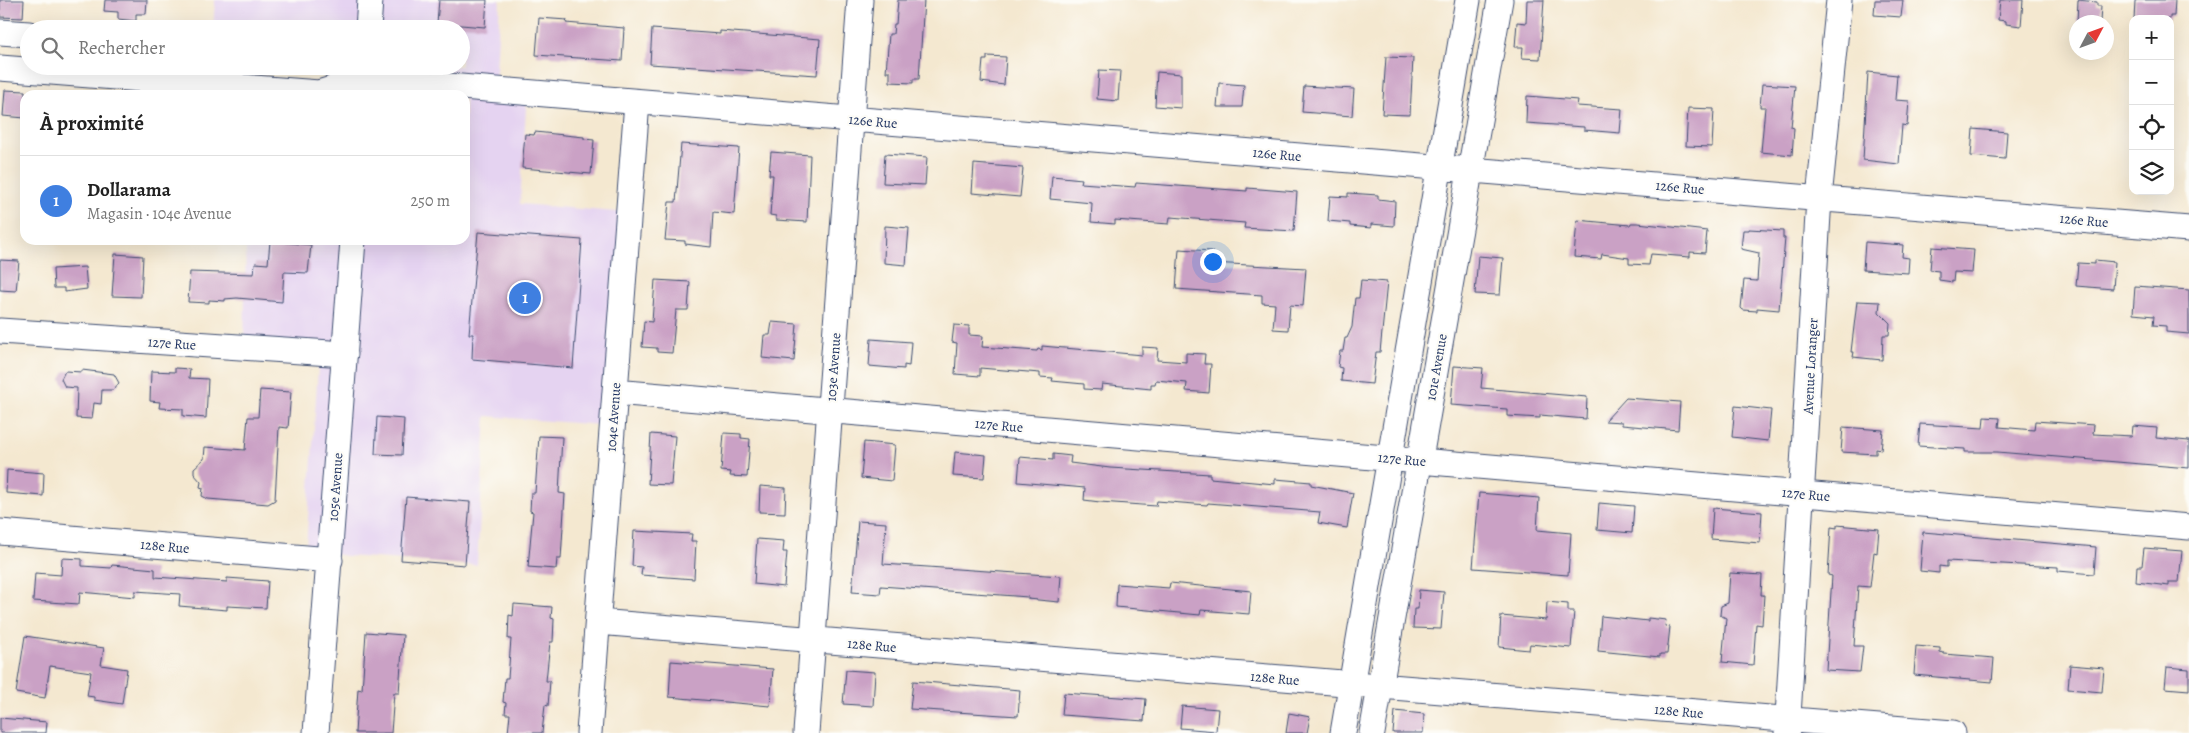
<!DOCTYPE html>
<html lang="fr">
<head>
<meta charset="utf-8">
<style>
  body { margin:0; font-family:Alegreya,serif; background:#f2f2f2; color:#222 }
  .controls { position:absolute; right:15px; top:15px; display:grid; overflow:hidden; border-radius:10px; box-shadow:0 5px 20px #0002 }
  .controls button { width:45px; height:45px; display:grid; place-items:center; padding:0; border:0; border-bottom:1px solid #e0e0e0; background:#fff; color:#222; font:25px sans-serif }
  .compass { position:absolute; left:2069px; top:15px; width:45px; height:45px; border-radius:50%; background:#fff; box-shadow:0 5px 20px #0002; rotate:49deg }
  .you { position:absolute; left:1212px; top:261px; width:18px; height:18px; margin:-12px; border:4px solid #fff; border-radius:50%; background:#1a73e8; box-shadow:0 0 0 8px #1a73e833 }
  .badge { display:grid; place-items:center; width:32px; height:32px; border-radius:50%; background:#ea580c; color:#fff; font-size:16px; font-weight:700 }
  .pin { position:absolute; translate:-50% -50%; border:2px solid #fff; box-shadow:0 1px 5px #0006 }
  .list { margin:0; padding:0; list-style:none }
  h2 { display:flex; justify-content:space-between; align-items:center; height:65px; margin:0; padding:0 20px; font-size:21px }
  h2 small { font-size:16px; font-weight:400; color:#767676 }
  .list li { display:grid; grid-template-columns:32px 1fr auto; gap:15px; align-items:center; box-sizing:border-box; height:90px; padding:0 20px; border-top:1px solid #e0e0e0 }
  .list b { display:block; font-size:19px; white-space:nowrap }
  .list p { margin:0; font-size:16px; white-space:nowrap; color:#767676 }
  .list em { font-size:16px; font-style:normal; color:#767676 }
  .icon { flex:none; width:28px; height:28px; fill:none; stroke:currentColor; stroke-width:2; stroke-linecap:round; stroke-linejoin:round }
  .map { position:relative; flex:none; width:2189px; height:733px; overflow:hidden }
  .search { position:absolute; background:#fff; box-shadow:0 5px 20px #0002; left:20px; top:20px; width:450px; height:55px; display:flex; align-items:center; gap:12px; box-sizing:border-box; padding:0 18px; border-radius:28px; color:#767676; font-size:19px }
  .panel { position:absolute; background:#fff; box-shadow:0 5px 20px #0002; left:20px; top:90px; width:450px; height:155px; border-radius:15px }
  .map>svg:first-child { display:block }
  .built { fill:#e5d3f1 }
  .building { fill:#caa1c5 }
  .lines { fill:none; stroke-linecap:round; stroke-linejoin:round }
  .minor-casing { stroke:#3c4b6f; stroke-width:27 }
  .minor { stroke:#fff; stroke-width:25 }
  .labels { text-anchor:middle; stroke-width:4.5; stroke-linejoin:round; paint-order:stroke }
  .street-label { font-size:14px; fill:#1b2f5e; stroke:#fdfcf7 }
</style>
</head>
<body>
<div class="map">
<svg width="2189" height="733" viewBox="0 0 2189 733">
  <rect width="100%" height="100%" fill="#fdfcf7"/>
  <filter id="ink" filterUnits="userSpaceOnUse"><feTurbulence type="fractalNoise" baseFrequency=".02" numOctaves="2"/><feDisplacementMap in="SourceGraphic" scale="10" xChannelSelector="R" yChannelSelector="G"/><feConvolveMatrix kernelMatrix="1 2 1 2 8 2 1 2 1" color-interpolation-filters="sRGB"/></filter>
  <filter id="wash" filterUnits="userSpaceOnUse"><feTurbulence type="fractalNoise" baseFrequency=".0096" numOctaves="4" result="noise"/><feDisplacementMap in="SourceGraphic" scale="20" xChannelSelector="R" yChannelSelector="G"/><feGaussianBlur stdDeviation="1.12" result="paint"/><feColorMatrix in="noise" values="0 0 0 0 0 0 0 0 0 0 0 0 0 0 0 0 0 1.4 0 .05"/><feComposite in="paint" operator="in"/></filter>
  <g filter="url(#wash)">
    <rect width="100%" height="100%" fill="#f4e8d0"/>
    <path class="built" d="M215,0h285l-5,90 32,3 -7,111 109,9 -16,213 -127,-10 -9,149 -131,-9 -40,-7 13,-196 -75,-6 2,-107 107,2v-2h112v-145h-102l2,-29h96v-37h-248z"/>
    <g id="blocks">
      <path class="building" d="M0,0h24l-1,18 -23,-1z
        M105,0h42l-1,14h-10v7l-18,-2v-7l-14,-1z
        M439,0h48l-2,27 -48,-4z
        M898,0h26l-5,79h-6v4l-23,-1v-10h-4l3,-38h4l1,-10h2z
        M1527,0h17l-4,59 -18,-1 1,-11h-8l2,-25 9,1z
        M1875,0h28l-2,17 -27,-2z
        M2000,0h23l-2,26 -15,-2v-3l-8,-1z
        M2078,0l19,2v4h4l-1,16h-23z
        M2137,0h38l-1,16h-4v3h-36l1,-18z
        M539,18l28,2 -1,3 58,5 -2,33 -86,-6z
        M652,29l68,5v-3l100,8 -3,36 -167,-11z
        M987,56l19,1 -2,28 -23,-3 2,-22h4z
        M1386,57l27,1 -3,57 -28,-1z
        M1099,70l21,1 -2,30 -21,-2z
        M1157,72l24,2v34l-26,-2z
        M1868,72l29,3 -2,25 14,1 -2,25 -5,-1 -3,39 -36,-4z
        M1219,83l25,2 -2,22h-25z
        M1762,84l33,2 -4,41 3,1 -2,27 -31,-3 4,-45h-5z
        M1304,86l50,3 -2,27 -50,-4z
        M5,90l20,1v27l-22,-2z
        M1527,96l51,4 -1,6 45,3 -2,24 -36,-3v-3l-58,-4z
        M1688,108l26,1 -2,38 -26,-1z
        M1973,129l34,3 -2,27 -34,-3z
        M535,132l49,5v2l10,1 -3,34 -69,-6 3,-34 9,1z
        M681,144l58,4 -5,66 -21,-2 -2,35 -26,-3v-3l-20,-1 4,-38h7z
        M771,152l39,3 -3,67 -31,-2v-4l-6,-1 3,-40h-4z
        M885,154l42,3 -2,28 -42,-2z
        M974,164l49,4 -3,29 -48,-4z
        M1052,176l30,3 -1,4 54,4 1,-4 111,8v-3l50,4 -3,39 -50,-3 1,-5 -75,-6 -1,7 -54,-4v4l-24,-2 1,-19 -42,-4z
        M1348,193l30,2v4l17,2 -1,25 -23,-2v4l-21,-2v-3l-22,-2 2,-25 18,1z
        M1577,220l53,5 1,-2h7l69,8 -2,22 -15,-1v5l-39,-3 -2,11 -20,-1v-6l-27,-4 -1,5 -27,-2z
        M885,226l24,2 -3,37 -22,-2z
        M1749,229l34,2v7h2l-6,72 -22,-2v3l-14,-1 -2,-2 3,-28 13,1 2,-28 -18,-4 2,-19h6z
        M478,232l104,8 -9,128 -101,-9 1,-25h-4z
        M270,241l41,4 -3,28 -24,-1 -2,30 -45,-4 -12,1v2l-16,-1v3l-21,-1 2,-30 64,2 1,-11 13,1z
        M1865,242l38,3 -1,12 7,1 -1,15 -45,-3z
        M1932,247l42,3 -2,23 -18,-1 -1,10 -14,-2v-9l-9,-1z
        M1179,249l33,2 -1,12 95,5 -3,38 -13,-1 -2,25 -15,-1 2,-25 -13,-1v-8l-86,-6z
        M115,254l28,2 -2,41 -29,-1z
        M1478,256l25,2 -3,37 -25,-1z
        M0,260l19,1 -3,30 -16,-1z
        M2095,260l20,2 -2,27 -37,-3 2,-23 17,1z
        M85,267l2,22 -23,3v-4h-10l-1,-19z
        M655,280l35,2 -2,28h-12l-4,43 -15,-1v-4l-15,-1 2,-26 8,1z
        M1361,280l26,2 -7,70h-4l-4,32 -31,-3 1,-13 -4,-1 2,-16h3l2,-13h2l5,-11 3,-29h4z
        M2135,286l54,4v44l-23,-2v-6l-13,-1 1,-9 -21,-2z
        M1857,301l23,1 -1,10 11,11 -1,12h-6l-1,25 -29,-3 1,-5h-3z
        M772,322l25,2 -3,37 -32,-3 2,-23h6z
        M954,325l15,1v9l14,1 -1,11 55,4 1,-2 4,1v-4l100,9v-8l16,1 -1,12 29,2v-9l19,1 -1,10h7l-2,29 -23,-2 1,-8 -31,-3 -1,4h-4v5l-49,-5 -1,6 -17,-1v-5l-32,-3 1,-3 -13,-1v-4l-60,-5v8l-25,-2 2,-31 -5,-1z
        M871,339l40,3 -2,24 -5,-1v4l-35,-3z
        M1454,366l29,2 -2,20 106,9 -1,22 -46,-4v3l-33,-2v-7l-56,-4z
        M175,368l15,1 -1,9 19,1 -2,39 -23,-2v-7l-24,-1 1,-6 -10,-1 1,-30 24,1z
        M82,370l32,4 5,9 -6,7h-11l-1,14 -7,-1 -2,16 -16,-1 1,-30 -12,-1 -4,-8 4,-8 17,1z
        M260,390l31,2 -3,36 -9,-1 -4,73 -7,4 -60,-5 -6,-3 1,-8 -3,-1 1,-5 -7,-8v-6l10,-9 1,-12 40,3 3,-33h10z
        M1626,398l54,4 -2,28 -56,-5v-3l-17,-1z
        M1735,406l36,4 -3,31 -36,-4z
        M377,417l27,2 -2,36 -27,-1z
        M1984,417l16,1 -1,9 35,3 1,-9 59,4 -1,9 39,2 1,-10 24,2 -1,10 33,3v27l-192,-16h-32v-3l-47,-3 2,-22 63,4z
        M1843,427l40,3 -2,20 -5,-1v5l-35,-2z
        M724,433l17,1v4l9,1 -3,38 -17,-1 1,-4 -10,-1z
        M651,434l24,2 -4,49 -23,-1z
        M539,436l23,1 -3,56 6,1 -4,65h-4l-1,10 -28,-2 5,-55 -3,-1 1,-18h4z
        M864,442l31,3 -3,36 -31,-3z
        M955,452l31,3 -2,23 -31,-2z
        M1053,454l18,2 -1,7 40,5 100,6v4l65,6v-5l36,3v3l42,8 -6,35 -29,-5 2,-11 -112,-9 -1,2 -50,-4 -1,5 -56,-4 -16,-2 1,-12 -67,-6 2,-25 33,3z
        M7,470l37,3 -1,23 -37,-3z
        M760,486l26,2 -1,25 -26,-1z
        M1479,493l60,5 -2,32 34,3 -3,42 -95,-7z
        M406,497l64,5 -5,63 -64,-5z
        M1599,503l35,3 -2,27 -35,-3z
        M1713,508l49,4 -2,31 -49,-4z
        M858,521l28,2 -3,41 178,12 -2,26 -31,-3v-2l-147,-11 -1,8 -28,-2z
        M1837,525l42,4 -2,24 -3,-1 -4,35 -12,-1 -4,60h9l-3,26 -34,-2 6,-94 -4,-1 3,-48 6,1z
        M634,531l58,3 -1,7h5l-2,38 -53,-4 1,-8 -10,-1z
        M1923,532l173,15 -2,27 -36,-3v-4l-111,-6v6l-8,-1v7l-19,-2z
        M757,539l27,2 -1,11h4l-3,35 -30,-3z
        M2144,548l38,3 -3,31h-10v4l-33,-4 1,-16h5z
        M62,558l20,1v7l29,2 1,-3 43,4v8l72,5v-4l41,3 -2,27 -39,-2v4l-48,-4 1,-12 -45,-3v6l-55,-5 -1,12 -46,-3 2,-28 26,2z
        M1730,573l32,2 -1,20h3l-2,30 -6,-1 -3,41 -31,-3 4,-44 -6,-3 1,-9 7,-3z
        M1170,583l81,8 -2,23 -48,-4 -1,5 -84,-8 1,-23 52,4z
        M1419,590l25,2 -3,37 -28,-1 1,-19h4z
        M1547,602l21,2v7h6l-3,37 -41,-4 -1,6 -30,-3 2,-31 45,4z
        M514,604l38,3 -1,11 3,1 -1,23h-3l-4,39h4l-2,25 -3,-1 -3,28h-34l2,-19h-5l1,-11 -3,-1 2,-24h3l3,-39h-3l1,-24 4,1z
        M1601,616l47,5v-3l18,2 -1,6 5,1 -3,27h-7v3l-62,-6z
        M366,632l37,3 -4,58h-5l-3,40h-36l3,-44 4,1z
        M25,636l79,12 -3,17 26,4 -5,35 -28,-4v-3l-7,-1 4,-24 -41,-6 -5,32 -29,-5z
        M1916,646l24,2v4l4,1v1l50,4 -2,24 -78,-7z
        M671,661l102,8 -3,37 -101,-9z
        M2070,665l34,3 -2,24 -34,-3z
        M2167,667l22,2v21l-24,-2z
        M846,670l29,2 -2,34 -30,-2z
        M913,681l107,9 -2,26 -108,-7z
        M1064,693l82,6 -2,22 -82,-6z
        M1182,706l36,3 -2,22 -36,-3z
        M1395,711l29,3 -1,19h-30z
        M1289,713l21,4 -3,16h-21z
        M0,718l47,4 -1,11h-46z"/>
    </g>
  </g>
  <g filter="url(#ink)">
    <use href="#blocks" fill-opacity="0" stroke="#3c4b6f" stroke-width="1"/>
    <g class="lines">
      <g class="minor-casing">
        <path id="minor" d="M368,29l2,-29
          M0,32l29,2
          M334,66l30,13 1825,150
          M0,68l319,25 45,-14
          M230,87l2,-21
          M0,331l345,23
          M615,392l1574,135
          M0,532l330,28
          M598,622l1355,111
          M316,733l37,-493
          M589,733l48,-631
          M806,733l54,-733
          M1343,733l125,-733
          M1372,733l128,-733
          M1787,733l32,-535 20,-198"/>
      </g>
      <use href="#minor" class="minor"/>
    </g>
  </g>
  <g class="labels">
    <g class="street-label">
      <text transform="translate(873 121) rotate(5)" y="5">126e Rue</text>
      <text transform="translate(1277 154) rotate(5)" y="5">126e Rue</text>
      <text transform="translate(1680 187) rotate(5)" y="5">126e Rue</text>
      <text transform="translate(2084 220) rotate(5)" y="5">126e Rue</text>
      <text transform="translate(172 343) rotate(4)" y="5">127e Rue</text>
      <text transform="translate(1810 366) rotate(-87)" y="5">Avenue Loranger</text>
      <text transform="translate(833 367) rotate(-86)" y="5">103e Avenue</text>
      <text transform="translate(1436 367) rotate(-80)" y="5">101e Avenue</text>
      <text transform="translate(613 417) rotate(-86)" y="5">104e Avenue</text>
      <text transform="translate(999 425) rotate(5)" y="5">127e Rue</text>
      <text transform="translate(1402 459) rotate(5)" y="5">127e Rue</text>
      <text transform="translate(335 487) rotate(-86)" y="5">105e Avenue</text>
      <text transform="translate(1806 494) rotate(5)" y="5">127e Rue</text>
      <text transform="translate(165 546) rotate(5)" y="5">128e Rue</text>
      <text transform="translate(872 645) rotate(5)" y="5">128e Rue</text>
      <text transform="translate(1275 678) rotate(5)" y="5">128e Rue</text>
      <text transform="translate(1679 711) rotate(5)" y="5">128e Rue</text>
    </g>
  </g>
</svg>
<div class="controls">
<button>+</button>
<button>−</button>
<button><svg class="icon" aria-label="locate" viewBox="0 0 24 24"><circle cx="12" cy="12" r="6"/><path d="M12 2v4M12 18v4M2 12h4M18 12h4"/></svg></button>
<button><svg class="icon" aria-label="layers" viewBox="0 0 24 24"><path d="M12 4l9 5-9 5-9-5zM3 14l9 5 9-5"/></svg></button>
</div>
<svg class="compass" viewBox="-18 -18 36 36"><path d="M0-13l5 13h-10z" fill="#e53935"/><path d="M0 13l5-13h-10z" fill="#767676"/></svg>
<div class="you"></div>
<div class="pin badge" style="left:525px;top:298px;background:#3f7fe0">1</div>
<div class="search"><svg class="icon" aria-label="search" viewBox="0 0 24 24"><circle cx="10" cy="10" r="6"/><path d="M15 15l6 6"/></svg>Rechercher</div>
<section class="panel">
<h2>À proximité<small></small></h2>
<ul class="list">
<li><span class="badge" style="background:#3f7fe0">1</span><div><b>Dollarama</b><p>Magasin · 104e Avenue</p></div><em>250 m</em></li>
</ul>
</section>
</div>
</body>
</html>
